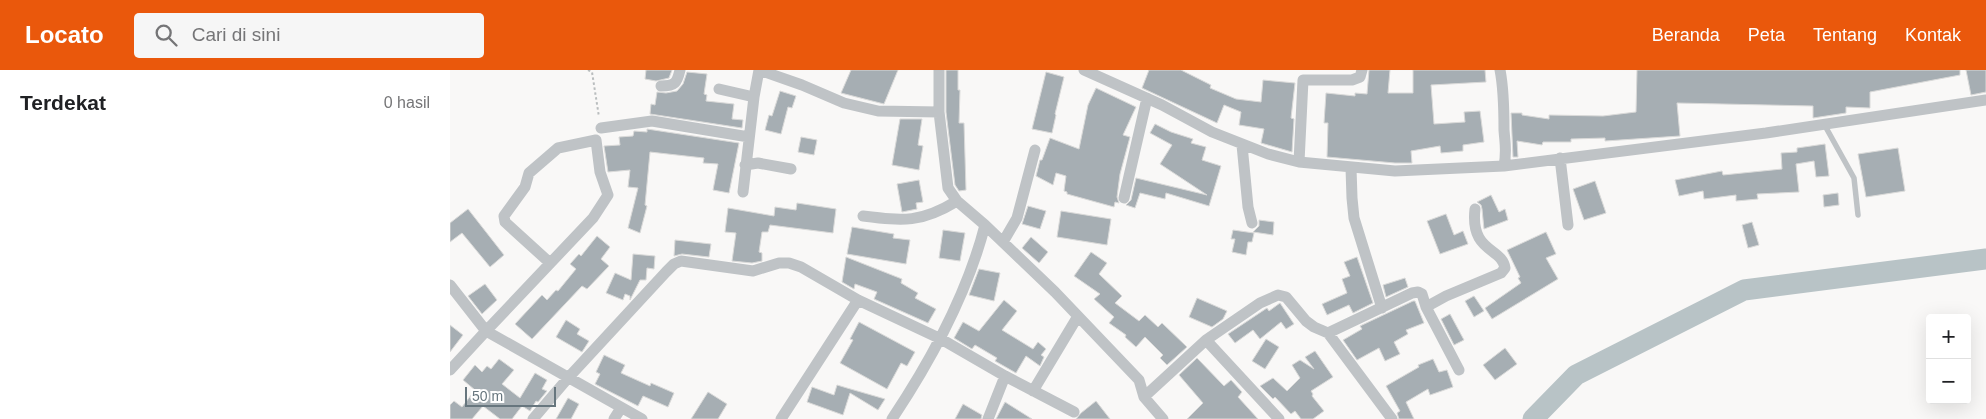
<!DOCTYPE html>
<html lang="id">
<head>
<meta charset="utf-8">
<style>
  body { margin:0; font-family:Helvetica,sans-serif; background:#f6f6f6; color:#202124 }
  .controls { position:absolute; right:15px; bottom:15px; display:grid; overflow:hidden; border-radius:5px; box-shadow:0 5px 20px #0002 }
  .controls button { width:45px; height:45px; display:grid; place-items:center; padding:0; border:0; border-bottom:1px solid #e0e0e0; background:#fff; color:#202124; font:25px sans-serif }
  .scale { position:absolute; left:15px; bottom:12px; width:91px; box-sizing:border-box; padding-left:5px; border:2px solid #67767e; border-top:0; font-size:14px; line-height:18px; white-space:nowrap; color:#67767e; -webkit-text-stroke:4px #fff; paint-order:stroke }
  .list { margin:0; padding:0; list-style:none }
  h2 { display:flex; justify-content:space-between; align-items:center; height:65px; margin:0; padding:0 20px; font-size:21px }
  h2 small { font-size:16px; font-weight:400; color:#757577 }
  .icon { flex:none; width:28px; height:28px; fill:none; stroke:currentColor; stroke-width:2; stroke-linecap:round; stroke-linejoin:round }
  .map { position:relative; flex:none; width:1536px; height:349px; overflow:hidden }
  header { display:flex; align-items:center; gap:30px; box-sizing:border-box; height:70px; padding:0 25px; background:#ea580c; color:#fff }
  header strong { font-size:24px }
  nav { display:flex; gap:28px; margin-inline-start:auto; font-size:18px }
  .search { width:350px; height:45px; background:#f6f6f6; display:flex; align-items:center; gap:12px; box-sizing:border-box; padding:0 18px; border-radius:5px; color:#757577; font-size:19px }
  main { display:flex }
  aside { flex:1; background:#fff }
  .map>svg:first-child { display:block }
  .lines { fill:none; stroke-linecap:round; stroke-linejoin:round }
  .river { stroke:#b8c3c6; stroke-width:21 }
  .building { fill:#a6aeb3; stroke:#dadad9 }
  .path { stroke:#b9bdbe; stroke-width:2; stroke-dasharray:2.5 2.5; stroke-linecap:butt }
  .service { stroke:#bfc3c6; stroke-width:5.5 }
  .minor { stroke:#bfc3c6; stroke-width:11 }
</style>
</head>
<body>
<header>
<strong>Locato</strong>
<div class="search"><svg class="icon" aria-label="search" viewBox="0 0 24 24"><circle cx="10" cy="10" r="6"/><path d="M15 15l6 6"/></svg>Cari di sini</div>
<nav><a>Beranda</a><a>Peta</a><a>Tentang</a><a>Kontak</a></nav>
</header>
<main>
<aside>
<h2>Terdekat<small>0 hasil</small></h2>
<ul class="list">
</ul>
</aside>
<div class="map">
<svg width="1536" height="349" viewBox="0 0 1536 349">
  <rect width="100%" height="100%" fill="#f9f8f7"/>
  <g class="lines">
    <path class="river" d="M1083,349l43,-44 168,-85 242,-31"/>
  </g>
  <path class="building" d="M196,0h26l-3,8 -13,3 -11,-2z
    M401,0h47l-14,34 -43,-11z
    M496,0h12v20h2l-1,33h5l2,67 -7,1 -4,-6 -9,-73z
    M699,0h32l30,15 -1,3 26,11 25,3 2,-22 32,3 -4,35 3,1 -2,33 -31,-9 3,-14 -25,-4 2,-13 -17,-7 -7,18 -75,-35z
    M919,0h21l-2,23h25v-23h72l1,12 -55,3 3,39 31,-2 -1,-10 16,-1 4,31 -21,3v6l-22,2 -1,-7 -29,5 1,12h-17l-68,-6 1,-34h-4l2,-30 29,3v-3l12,1z
    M1187,0h323v5l-90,17v16l-24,-1v6l-33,5v-12l-136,-3 3,33 -75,5v-3l-34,1v3h-28l-1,3 -25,-4 1,16h-5l-2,-44h11v2l27,4v-4l54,1 33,-4z
    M1516,0h20v22l-15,3z
    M237,2l20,2 -3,20 3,1 -1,6 28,3 -2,15 11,1 -1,8 -92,-14 1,-10 4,1 2,-13 9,1 11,-2 6,-7z
    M596,2l18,5 -9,37 1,1 -4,18 -20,-4z
    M646,18l40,19 -13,28 7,2 -10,37 -3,23 2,6 -4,-1 -1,5 -47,-13v-2l-3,-1 2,-15 -10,-3 -3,12 -17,-9 4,-16h2l8,-22 29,11 9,-44z
    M330,21l16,5 -4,12 -4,-1 -7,27 -16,-4 4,-15 3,1z
    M450,49h22l-4,26 5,1 -4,24 -27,-5z
    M705,54l16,8 22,7 -2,4 15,4 -4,13 19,6 -12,40 -43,-13 -1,6 -25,-6 -5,15 -9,-3 5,-5 5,-22 71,17 -47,-31 12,-19 -22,-12z
    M197,59l92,14 -10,50 -16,-3 5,-26 -15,-1 1,-5 -54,-6 -5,53 2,1 -7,27 -12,-5 10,-40 -10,-1 2,-17 -22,2 -4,-26 16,-1 -1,-8 14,-1 1,-5 13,1z
    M351,67l16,3 -3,15 -16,-3z
    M1375,74l4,32 -13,1 -2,-16 -18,3 3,28 -42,2 1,5 -22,2v-6l-32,4 -1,-8 -24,5 -4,-16 47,-9 1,4 59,-6 -1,-16 16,-1v-4z
    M1448,78l7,43 -39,6 -8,-43z
    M469,110l4,22 -7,1 1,6 -15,3 -5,-28z
    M1145,111l11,32 -22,7 -11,-31z
    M1388,123l1,12 -15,2 -1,-12z
    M1041,125l8,17 6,-3 3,11 -24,9 -2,-20 -1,-4 -4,-3z
    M347,133l39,6 -3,24 -63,-8 -2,7h-6l-3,20 3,1v8l-10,2 -20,-2 4,-28 -11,-1 3,-24 46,8 1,-9 21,3z
    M578,136l18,5 -6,18 -18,-5z
    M18,139l36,46 -14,12 -28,-34 -12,9v-19z
    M611,141l50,8 -4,26 -50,-8z
    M996,144l8,21 9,-4 5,13 -28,10 -13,-33z
    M809,150l15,2 -1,13 -20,-3 6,-6z
    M1302,152l7,23 -11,3 -6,-23z
    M402,157l42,7 -1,4 17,2 -4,24 -59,-10z
    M493,160l22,3 -5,28 -21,-3z
    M783,160l21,3 -2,9h-4l-2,13 -14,-3 3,-13h-4z
    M1096,162l10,22 -10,4 12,21 -66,40 -7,-11 36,-25 -3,-5 2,-1 -13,-27z
    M147,166l13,11 -9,12 8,7 -22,23 -5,-3 -50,53 -17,-15 27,-29 5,5 9,-10 2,1 18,-22 -6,-5 9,-10 2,2z
    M581,167l17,15 -9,11 -17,-15z
    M225,170l36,4 -2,13 -27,-3 -8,2z
    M641,182l16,11 -8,11 23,22 -7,7 24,18 6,-6 13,12 4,-4 25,24 -20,18 -7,-7 3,-3 -18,-18 -9,10 -11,-10 1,-2 -17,-12 5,-6 -20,-18 6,-5 -26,-18z
    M183,184l22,2 -1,13 -7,-1 -1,12h-6l-10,20v-4l-5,-2 -2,6 -17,-7 9,-20 16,7z
    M396,187l56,22 -1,4 17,10 -3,5 21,11 -8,14 -54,-24 3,-7 -22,-8 -1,5 -12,-7z
    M907,187l16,46 -20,10 -4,-8 -22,10 -5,-11 25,-11 -5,-14 8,-3 -6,-14z
    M529,199l21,4 -6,28 -25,-6z
    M955,208l3,9 -22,10 -3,-12z
    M35,214l12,16 -15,14 -14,-18z
    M1024,226l10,15 -10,6 -9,-16z
    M747,228l30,13 -4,8 -11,8 -23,-10z
    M554,230l13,11 -15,19 31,19 5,-7 8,7 -5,6 3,2 -4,9 -14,-10 -10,17 -21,-12 2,-3 -22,-13 -3,4 -18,-11 9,-16 16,9z
    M963,231h2l9,22 -18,7 2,4 -14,8 6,12 -15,7 -6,-13 -22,12 -14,-20 19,-11 -2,-3z
    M830,233l14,21 -8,5 -5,-7 -21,17 -7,-9 -18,13 -7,-9 39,-26 2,3z
    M1000,244l14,26 -10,5 -13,-26z
    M116,250l14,9 -3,5 12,7 -7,11 -26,-15z
    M409,252l56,30 -8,14 -6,-3 -14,26 -47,-26 13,-23 -3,-1z
    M0,255l13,10 -13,17z
    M816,269l13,8 -14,22 -13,-8z
    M1055,278l12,16 -22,16 -12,-15z
    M865,281l18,26 -22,14 2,3 -1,2 12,15 -11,8h-12l-6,-8 -4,3 -16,-17 -2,2 -13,-13 13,-8 14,13 13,-13 -8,-13 8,-5 14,9 -9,-12z
    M154,285l21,10 -4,8 29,13 1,-3 23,10 -6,14 -25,-11 -5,10 -43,-22 5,-10 -4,-2z
    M747,288l27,28 7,-6 11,12 -4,5 20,22h-71l16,-16 -24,-28z
    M49,289l15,11 -12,14 18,14 15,-25 12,7 -5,9 5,2 -9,11 -2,-1 -6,10 -8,-5 -10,13h-12l-17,-13 -11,13h-22v-14l4,-4 8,6 13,-17 -12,-10 12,-15 7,7 5,-6 4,3z
    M983,289l6,13 8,-2 6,17 -23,8 -2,-6 -22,13 8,17h-15l-2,-6 3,-2 -14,-25 33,-19 -1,-2z
    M387,315l10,3 38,11 -7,11 -28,-17 -7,22 -36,-13 5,-15 22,8z
    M258,322l19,12 -9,15h-27z
    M118,328l11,6 -8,15h-15z
    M646,331l14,18h-34l5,-6z
    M555,332l27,17h-36z
    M513,334l19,11 -1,4h-26z"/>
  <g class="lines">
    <path class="path" d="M138,0l4,2 7,45"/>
    <path class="service" d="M1374,54l30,54 4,37"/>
    <path class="minor" d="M309,0l43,15 42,18 34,8 61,1
      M489,0v42l9,76 9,13 28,24 70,67 84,88 5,17 19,22
      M634,0l78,35 50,27 56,22 31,8 96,9 109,-5 262,-33 220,-33
      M1050,0c4,20 4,40 4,60 1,14 3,21 0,36
      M211,16c14,0 16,-3 19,-16
      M269,19l35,8
      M151,58l51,-7 97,16
      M792,75l6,62 4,16
      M1110,88l8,67
      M849,92l4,-82h49l8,-3 2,-7
      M295,95l13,-2 33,6
      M901,98l1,30 2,20 28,90
      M293,122l11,-95 5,-27
      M674,128l23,-100
      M413,146c41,5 58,7 94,-15
      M553,172l14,-24 18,-68
      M0,215l36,46 107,-113 15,-23 -8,-23 -4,-32 -38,8 -29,25 -4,14 -21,29 1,6 45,41
      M976,237l33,63
      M878,263l64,86
      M756,270l73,79
      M0,300l36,-39 156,88
      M583,321l45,-75
      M694,327l62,-57 54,-37 18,-8 8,2 20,24 8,6 14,6 84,-40 6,-1 4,2 4,13 20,-11 55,-23 4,-5c-3,-21 -35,-15 -30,-59
      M83,349l35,-41 98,-106 8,-8 7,-3 72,10 26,-8h10l12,4 57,33 83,39 64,37 69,36
      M164,349l7,-11
      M331,349l77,-119
      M442,349c40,-60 75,-124 93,-194
      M538,349l17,-43"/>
  </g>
</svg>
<div class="controls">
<button>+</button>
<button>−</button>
</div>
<div class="scale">50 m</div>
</div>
</main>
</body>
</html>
